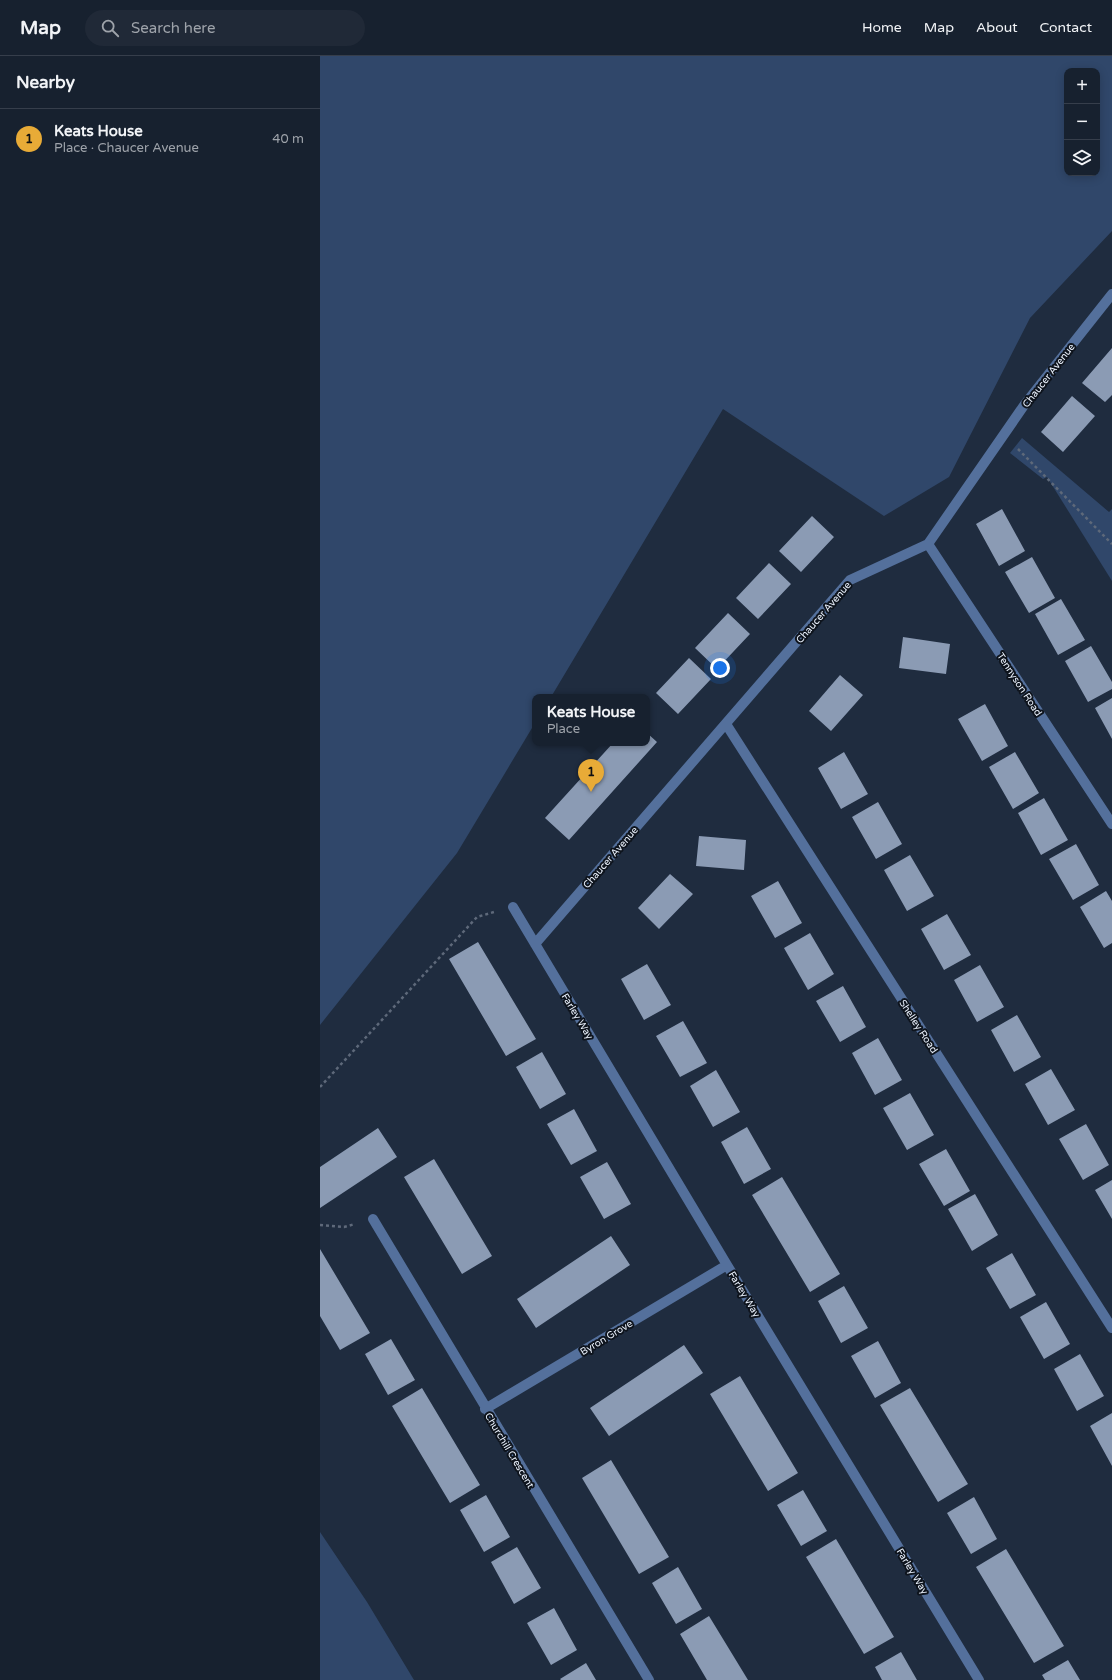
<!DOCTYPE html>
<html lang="en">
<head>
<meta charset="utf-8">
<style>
  body { margin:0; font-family:"Varela Round",sans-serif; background:#202937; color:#f1f3f6 }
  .controls { position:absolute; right:12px; top:12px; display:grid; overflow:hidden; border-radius:8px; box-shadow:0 2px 10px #0003 }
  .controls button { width:36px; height:36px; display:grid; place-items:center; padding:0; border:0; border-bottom:1px solid #363e4b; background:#17212f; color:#f1f3f6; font:20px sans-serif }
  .you { position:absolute; left:400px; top:612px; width:14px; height:14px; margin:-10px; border:3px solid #fff; border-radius:50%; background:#1a73e8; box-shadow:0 0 0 6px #1a73e833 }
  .badge { display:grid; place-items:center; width:26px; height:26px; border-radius:50%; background:#e8ab37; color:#111; font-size:13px; font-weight:700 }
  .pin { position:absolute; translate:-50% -33px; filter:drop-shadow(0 1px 2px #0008) }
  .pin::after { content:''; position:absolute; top:21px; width:14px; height:12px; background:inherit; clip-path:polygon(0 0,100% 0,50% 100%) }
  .popup { position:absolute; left:212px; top:638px; width:118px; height:52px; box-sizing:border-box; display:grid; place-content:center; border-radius:8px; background:#17212f; filter:drop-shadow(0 1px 3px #0005); font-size:13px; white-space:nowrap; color:#9ea3aa }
  .popup b { font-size:15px; color:#f1f3f6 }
  .popup::after { content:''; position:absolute; left:50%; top:100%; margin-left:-8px; border:8px solid transparent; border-top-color:#17212f }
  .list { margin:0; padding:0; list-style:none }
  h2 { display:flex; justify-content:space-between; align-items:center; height:52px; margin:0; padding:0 16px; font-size:17px }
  h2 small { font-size:13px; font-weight:400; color:#9ea3aa }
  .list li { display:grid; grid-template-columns:26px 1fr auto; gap:12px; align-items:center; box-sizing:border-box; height:60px; padding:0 16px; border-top:1px solid #363e4b }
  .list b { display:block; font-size:15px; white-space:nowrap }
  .list p { margin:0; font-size:13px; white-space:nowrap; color:#9ea3aa }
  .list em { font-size:13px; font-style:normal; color:#9ea3aa }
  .icon { flex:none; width:22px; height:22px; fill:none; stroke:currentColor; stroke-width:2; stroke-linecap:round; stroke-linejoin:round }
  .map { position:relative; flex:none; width:792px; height:1624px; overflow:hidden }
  header { display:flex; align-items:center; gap:24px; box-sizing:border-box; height:56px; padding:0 20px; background:#17212f; border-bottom:1px solid #363e4b }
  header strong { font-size:19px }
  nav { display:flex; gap:22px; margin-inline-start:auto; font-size:14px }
  .search { width:280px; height:36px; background:#202937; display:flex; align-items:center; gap:10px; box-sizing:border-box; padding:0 14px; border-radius:22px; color:#9ea3aa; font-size:15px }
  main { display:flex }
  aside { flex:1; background:#17212f }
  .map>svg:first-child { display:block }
  .green { fill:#30476a; fill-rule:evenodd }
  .building { fill:#8b9bb4 }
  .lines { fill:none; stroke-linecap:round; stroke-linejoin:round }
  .path { stroke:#5e697a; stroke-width:2.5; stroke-dasharray:3 3; stroke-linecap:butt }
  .minor { stroke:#54709c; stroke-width:10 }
  .labels { text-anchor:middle; stroke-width:4; stroke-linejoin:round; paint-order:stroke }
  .street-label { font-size:10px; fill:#ecf3fe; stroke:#0e141d }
</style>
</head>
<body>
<header>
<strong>Map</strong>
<div class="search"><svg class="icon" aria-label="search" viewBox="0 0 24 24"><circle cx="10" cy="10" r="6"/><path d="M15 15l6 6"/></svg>Search here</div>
<nav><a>Home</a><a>Map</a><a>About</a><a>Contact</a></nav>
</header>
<main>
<aside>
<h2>Nearby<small></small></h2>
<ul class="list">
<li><span class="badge">1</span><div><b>Keats House</b><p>Place · Chaucer Avenue</p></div><em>40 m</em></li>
</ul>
</aside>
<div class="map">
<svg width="792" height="1624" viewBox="0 0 792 1624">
  <rect width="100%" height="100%" fill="#1f2c3f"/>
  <path class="green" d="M0,0h792v175l-82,87 -81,159 -65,39 -161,-107 -172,288h-16v26l-78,130 -137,172zM747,15h30v102h-30z
    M702,382l87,74 3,-3v72l-65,-104 -4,2 -33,-26z
    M0,1476l47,70 47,78h-94z"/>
  <path class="building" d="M792,292v47l-7,7 -23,-19z
    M752,340l23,20 -32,36 -22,-20z
    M682,453l23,42 -26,15 -23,-42z
    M492,460l22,21 -33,35 -22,-21z
    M712,501l23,41 -26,15 -24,-41z
    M449,507l22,21 -33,35 -22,-21z
    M741,543l24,41 -27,15 -23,-41z
    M408,557l22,21 -33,35 -22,-21z
    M583,581l47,7 -4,30 -47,-6z
    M771,590l21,36v7l-24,13 -23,-41z
    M369,602l22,21 -33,35 -22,-21z
    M520,619l23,20 -32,36 -22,-20z
    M792,642v41l-17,-31z
    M665,648l23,42 -26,15 -24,-42z
    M327,677l10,9 -88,98 -24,-22 68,-75h34z
    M524,696l24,42 -27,15 -23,-41z
    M695,696l24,41 -26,16 -24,-42z
    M724,742l24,42 -27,15 -23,-42z
    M558,746l24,42 -26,15 -24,-42z
    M379,780l47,4 -2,30 -48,-4z
    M756,788l23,41 -26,15 -24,-41z
    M590,799l24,41 -27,15 -23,-41z
    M350,818l23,20 -34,35 -21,-21z
    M458,825l24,42 -27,15 -24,-42z
    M786,835l6,10v42l-8,5 -24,-41z
    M627,858l24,41 -27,15 -23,-41z
    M490,877l24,41 -26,16 -24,-42z
    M158,886l58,97 -30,17 -57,-97z
    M327,908l24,41 -27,15 -23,-41z
    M660,909l24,42 -27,15 -23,-42z
    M523,930l23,41 -26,15 -24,-41z
    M697,959l24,42 -27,15 -23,-42z
    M363,965l24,42 -27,14 -24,-41z
    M558,982l24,42 -27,15 -23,-42z
    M222,996l24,42 -26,15 -24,-42z
    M731,1013l24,41 -27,15 -23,-41z
    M396,1014l24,42 -27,15 -23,-41z
    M590,1037l24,42 -27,15 -24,-42z
    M254,1053l23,42 -26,14 -24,-41z
    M766,1068l23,41 -26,15 -24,-41z
    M427,1071l24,42 -27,15 -23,-42z
    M58,1072l19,29 -77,51v-41z
    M626,1093l24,42 -26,15 -25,-42z
    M114,1103l58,97 -30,18 -58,-97z
    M287,1106l24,42 -27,15 -24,-42z
    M462,1121l58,97 -30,18 -58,-97z
    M792,1124v39l-17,-29z
    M655,1138l23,41 -26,16 -24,-42z
    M291,1180l19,29 -94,63 -19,-29z
    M0,1193l50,84 -30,17 -20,-34z
    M692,1197l24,42 -26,14 -24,-41z
    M524,1230l24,42 -27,15 -23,-42z
    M726,1246l24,42 -26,15 -24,-42z
    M71,1283l24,41 -27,15 -23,-41z
    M558,1285l23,42 -26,15 -24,-42z
    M364,1289l19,28 -94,63 -19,-28z
    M760,1298l24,42 -27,15 -23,-42z
    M420,1320l58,97 -30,18 -58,-97z
    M102,1332l58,97 -30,18 -58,-97z
    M590,1332l58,96 -30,18 -58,-97z
    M792,1357v53l-22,-40z
    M291,1404l58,97 -30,17 -57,-96z
    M483,1434l24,41 -26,15 -24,-41z
    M166,1439l24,42 -26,15 -24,-42z
    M654,1441l23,42 -26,15 -24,-41z
    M516,1483l58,98 -30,17 -58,-97z
    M197,1491l24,41 -27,16 -23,-42z
    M686,1493l58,97 -30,17 -58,-96z
    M358,1511l24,42 -26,15 -24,-41z
    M234,1552l23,42 -26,15 -24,-42z
    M389,1560l39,64h-41l-27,-46z
    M581,1596l16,28h-35l-7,-13z
    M748,1604l12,20h-35l-3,-5z
    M266,1607l10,17h-35l-1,-1z"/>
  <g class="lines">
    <path class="path" d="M698,393l94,95
      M0,1031l157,-170 17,-5
      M0,1169l24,2 11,-3"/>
    <path class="minor" d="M608,488l184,280
      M406,668l386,604
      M193,851l214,358 252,415
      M215,888l315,-364 78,-36 97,-140 87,-110
      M53,1163l276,461
      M165,1353l242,-144"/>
  </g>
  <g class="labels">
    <g class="street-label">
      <text transform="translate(728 319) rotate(-52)" y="4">Chaucer Avenue</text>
      <text transform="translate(503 556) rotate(-49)" y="4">Chaucer Avenue</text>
      <text transform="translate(700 628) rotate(57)" y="4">Tennyson Road</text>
      <text transform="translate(290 801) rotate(-49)" y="4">Chaucer Avenue</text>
      <text transform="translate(258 960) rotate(59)" y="4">Farley Way</text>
      <text transform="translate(599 970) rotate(57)" y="4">Shelley Road</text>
      <text transform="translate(425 1238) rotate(59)" y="4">Farley Way</text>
      <text transform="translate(286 1281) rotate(-31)" y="4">Byron Grove</text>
      <text transform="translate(190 1394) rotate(59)" y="4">Churchill Crescent</text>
      <text transform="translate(593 1515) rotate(59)" y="4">Farley Way</text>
    </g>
  </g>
</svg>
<div class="controls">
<button>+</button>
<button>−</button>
<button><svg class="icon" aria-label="layers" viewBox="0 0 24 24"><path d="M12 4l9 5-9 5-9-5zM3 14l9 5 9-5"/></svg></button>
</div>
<div class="you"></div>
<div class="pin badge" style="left:271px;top:736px">1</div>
<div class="popup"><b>Keats House</b>Place</div>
</div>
</main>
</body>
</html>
